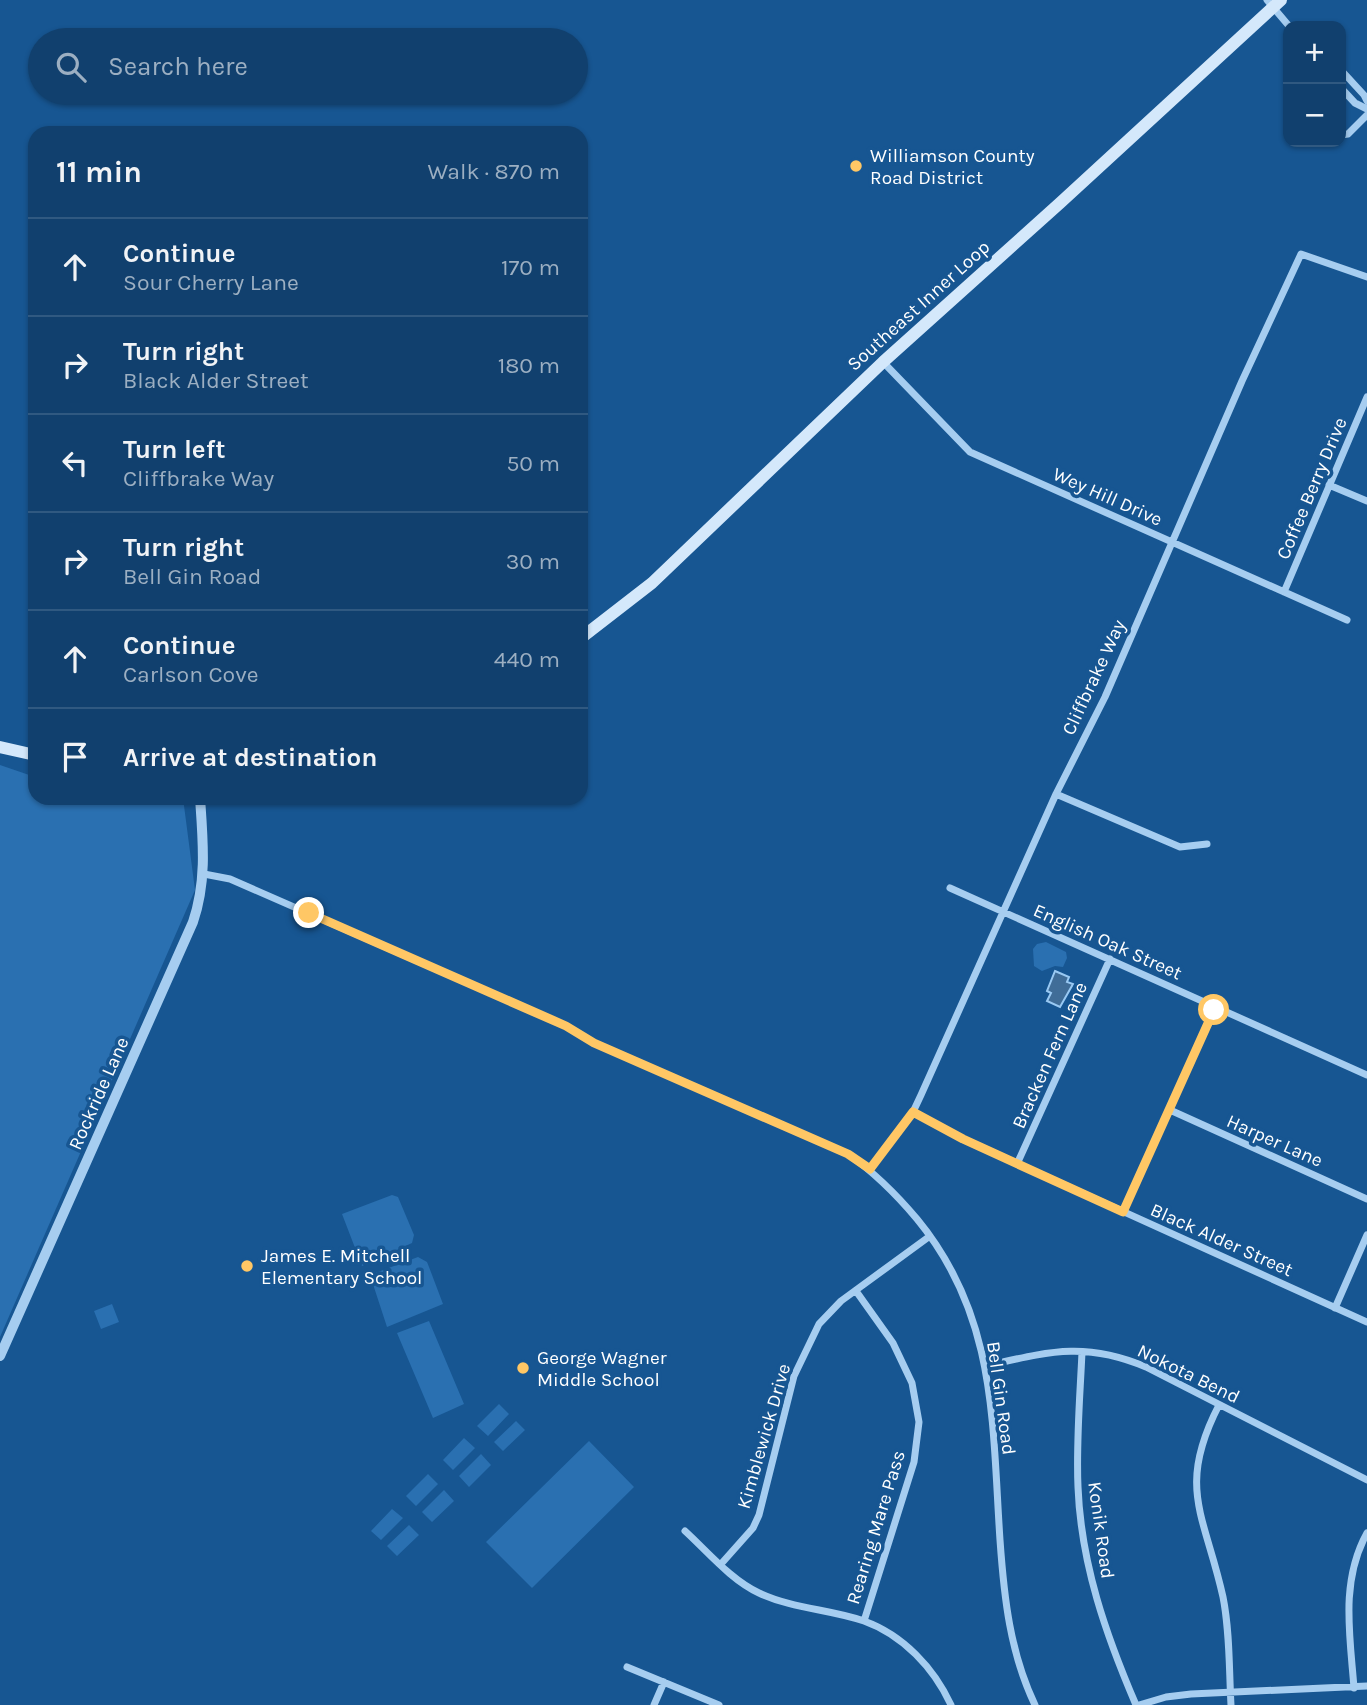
<!DOCTYPE html>
<html lang="en">
<head>
<meta charset="utf-8">
<style>
  body { margin:0; font-family:Karla,sans-serif; background:#1a4773; color:#f1f3f6 }
  .controls { position:absolute; right:21px; top:21px; display:grid; overflow:hidden; border-radius:14px; box-shadow:0 2px 5px #0004 }
  .controls button { width:63px; height:63px; display:grid; place-items:center; padding:0; border:0; border-bottom:2px solid #305981; background:#11406e; color:#f1f3f6; font:35px sans-serif }
  .stop { position:absolute; width:21px; height:21px; margin:-16px; border:5px solid #ffc765; border-radius:50%; background:#fff }
  .stop.end { background:#ffc765; border-color:#fff; box-shadow:0 2px 7px #0008 }
  .list { margin:0; padding:0; list-style:none }
  h2 { display:flex; justify-content:space-between; align-items:center; height:91px; margin:0; padding:0 28px; font-size:30px }
  h2 small { font-size:23px; font-weight:400; color:#9cafc2 }
  .list li { display:grid; grid-template-columns:46px 1fr auto; gap:21px; align-items:center; box-sizing:border-box; height:98px; padding:0 28px; border-top:2px solid #305981 }
  .list b { display:block; font-size:26px; white-space:nowrap }
  .list p { margin:0; font-size:23px; white-space:nowrap; color:#9cafc2 }
  .list em { font-size:23px; font-style:normal; color:#9cafc2 }
  .icon { flex:none; width:38px; height:38px; fill:none; stroke:currentColor; stroke-width:2; stroke-linecap:round; stroke-linejoin:round }
  .map { position:relative; flex:none; width:1367px; height:1705px; overflow:hidden }
  .search { position:absolute; background:#11406e; box-shadow:0 2px 5px #0004; left:28px; top:28px; width:560px; height:77px; display:flex; align-items:center; gap:18px; box-sizing:border-box; padding:0 24px; border-radius:38px; color:#9cafc2; font-size:26px }
  .panel { position:absolute; background:#11406e; box-shadow:0 2px 5px #0004; left:28px; top:126px; width:560px; height:679px; border-radius:21px }
  .map>svg:first-child { display:block }
  .green { fill:#2a70b1 }
  .water { fill:#406d98; stroke:#99c9f3; stroke-width:2 }
  .lines { fill:none; stroke-linecap:round; stroke-linejoin:round }
  .minor { stroke:#a6cdf0; stroke-width:7 }
  .tertiary { stroke:#a6cdf0; stroke-width:10 }
  .secondary { stroke:#d4e8fb; stroke-width:12 }
  .route { stroke:#ffc765; stroke-width:9 }
  .poi-dot { fill:#ffc765; stroke:#175692; stroke-width:2.5 }
  .labels { text-anchor:middle; stroke-width:7; stroke-linejoin:round; paint-order:stroke }
  .poi-label { font-size:19px; fill:#fff; stroke:#175692; text-anchor:start }
  .street-label { font-size:19px; fill:#fff; stroke:#175692 }
</style>
</head>
<body>
<div class="map">
<svg width="1367" height="1705" viewBox="0 0 1367 1705">
  <rect width="100%" height="100%" fill="#175692"/>
  <path class="green" d="M0,765l35,12v21h148l12,92 -195,447z
    M1046,942l20,10 1,6 -4,9 -8,-1 -13,5 -8,-5 -1,-17 4,-5z
    M392,1195l6,2 16,38 -2,8 -50,23 -20,-52z
    M418,1257l9,5 2,5 14,37 -56,23 -17,-52z
    M112,1304l7,18 -18,7 -7,-18z
    M429,1321l35,83 -31,14 -36,-85z
    M499,1404l10,10 -21,22 -11,-10z
    M516,1421l9,9 -22,21 -9,-9z
    M464,1438l11,10 -22,22 -10,-10z
    M589,1441l45,46 -102,101 -46,-46z
    M481,1454l10,11 -22,22 -10,-11z
    M428,1474l10,10 -22,22 -10,-10z
    M444,1490l10,11 -22,21 -10,-10z
    M392,1509l11,9 -22,22 -10,-9z
    M409,1525l10,10 -22,21 -10,-10z"/>
  <path class="water" d="M1055,971l14,6 -2,5 6,2 -13,23 -13,-6 4,-8 -4,-2z"/>
  <g class="lines">
    <path class="minor" d="M1267,0l22,26
      M1341,70l23,25 3,6
      M1341,88l14,15 12,6
      M1341,135l7,-1 19,-19
      M883,362l87,90 377,168
      M1329,485l38,16
      M1284,592l83,-195
      M1056,794l124,53 27,-3
      M204,874l26,5 336,147 28,17 254,111c27,19 48,40 69,65 80,97 75,203 83,321 4,57 10,113 35,165
      M950,888l417,187
      M1170,1110l197,89
      M913,1112l50,27 404,183
      M1017,1164l93,-205
      M870,1169l43,-57 8,-17 135,-301 49,-97 137,-316 59,-127 66,23
      M1123,1212l93,-206
      M856,1291l37,52 19,40 7,39 -5,40 -50,159
      M1335,1308l32,-73
      M1082,1352c-2,45 -6,90 -4,135 3,77 28,148 58,218
      M985,1366c63,-14 99,-25 161,1l221,113
      M1219,1405c-43,83 -14,110 4,192 7,35 6,73 8,108
      M685,1531c23,21 46,49 74,62 34,16 70,16 105,28 39,14 70,47 87,84
      M721,1564l32,-36 6,-13 35,-139 25,-52 22,-23 89,-65
      M627,1667l92,38
      M1354,1688c-4,-53 -14,-106 13,-155
      M654,1705l10,-23
      M1139,1705l27,-8 25,-3 176,-8"/>
    <path class="tertiary" d="M0,1356l193,-434c14,-41 10,-81 7,-124"/>
    <path class="secondary" d="M581,638l71,-55 231,-221 177,-159 221,-203
      M0,747l35,8"/>
  </g>
  <g class="lines">
    <path class="route" d="M309,913l257,113 28,17 254,111 22,15 43,-57 50,27 160,73 91,-202"/>
  </g>
  <g class="poi-dot">
    <circle cx="856" cy="166" r="7"/>
    <circle cx="247" cy="1266" r="7"/>
    <circle cx="523" cy="1368" r="7"/>
  </g>
  <g class="labels">
    <g class="poi-label">
      <text x="870" y="162">Williamson County<tspan x="870" dy="22">Road District</tspan></text>
      <text x="261" y="1262">James E. Mitchell<tspan x="261" dy="22">Elementary School</tspan></text>
      <text x="537" y="1364">George Wagner<tspan x="537" dy="22">Middle School</tspan></text>
    </g>
    <g class="street-label">
      <text transform="translate(918 305) rotate(-42)" y="7">Southeast Inner Loop</text>
      <text transform="translate(1311 488) rotate(-67)" y="7">Coffee Berry Drive</text>
      <text transform="translate(1108 496) rotate(24)" y="7">Wey Hill Drive</text>
      <text transform="translate(1093 677) rotate(-65)" y="7">Cliffbrake Way</text>
      <text transform="translate(1108 941) rotate(24)" y="7">English Oak Street</text>
      <text transform="translate(1049 1055) rotate(-66)" y="7">Bracken Fern Lane</text>
      <text transform="translate(98 1093) rotate(-66)" y="7">Rockride Lane</text>
      <text transform="translate(1275 1140) rotate(24)" y="7">Harper Lane</text>
      <text transform="translate(1222 1239) rotate(24)" y="7">Black Alder Street</text>
      <text transform="translate(1189 1373) rotate(26)" y="7">Nokota Bend</text>
      <text transform="translate(1002 1398) rotate(82)" y="7">Bell Gin Road</text>
      <text transform="translate(763 1436) rotate(-74)" y="7">Kimblewick Drive</text>
      <text transform="translate(875 1527) rotate(-73)" y="7">Rearing Mare Pass</text>
      <text transform="translate(1102 1530) rotate(82)" y="7">Konik Road</text>
    </g>
  </g>
</svg>
<div class="controls">
<button>+</button>
<button>−</button>
</div>
<div class="stop" style="left:1214px;top:1010px"></div>
<div class="stop end" style="left:309px;top:913px"></div>
<div class="search"><svg class="icon" aria-label="search" viewBox="0 0 24 24"><circle cx="10" cy="10" r="6"/><path d="M15 15l6 6"/></svg>Search here</div>
<section class="panel">
<h2>11 min<small>Walk · 870 m</small></h2>
<ul class="list">
<li><svg class="icon" aria-label="ahead" viewBox="0 0 24 24"><path d="M12 20V5M6 11l6-6 6 6"/></svg><div><b>Continue</b><p>Sour Cherry Lane</p></div><em>170 m</em></li>
<li><svg class="icon" aria-label="right" viewBox="0 0 24 24"><path d="M7 20v-9h11M14 6l5 5-5 5"/></svg><div><b>Turn right</b><p>Black Alder Street</p></div><em>180 m</em></li>
<li><svg class="icon" aria-label="left" viewBox="0 0 24 24"><path d="M17 20v-9H6M10 6l-5 5 5 5"/></svg><div><b>Turn left</b><p>Cliffbrake Way</p></div><em>50 m</em></li>
<li><svg class="icon" aria-label="right" viewBox="0 0 24 24"><path d="M7 20v-9h11M14 6l5 5-5 5"/></svg><div><b>Turn right</b><p>Bell Gin Road</p></div><em>30 m</em></li>
<li><svg class="icon" aria-label="ahead" viewBox="0 0 24 24"><path d="M12 20V5M6 11l6-6 6 6"/></svg><div><b>Continue</b><p>Carlson Cove</p></div><em>440 m</em></li>
<li><svg class="icon" aria-label="arrive" viewBox="0 0 24 24"><path d="M6 21V4h12l-3 4 3 4H6"/></svg><div><b>Arrive at destination</b></div></li>
</ul>
</section>
</div>
</body>
</html>
